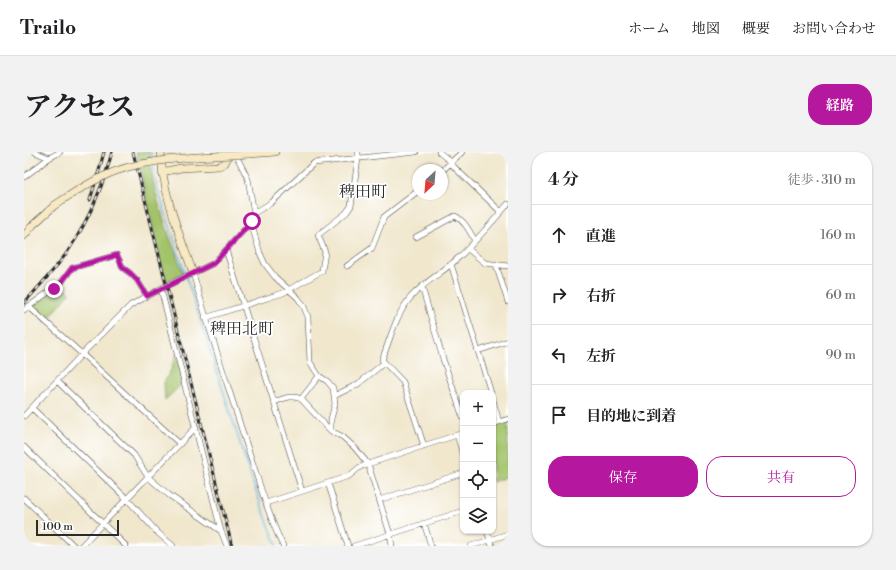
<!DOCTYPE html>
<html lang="ja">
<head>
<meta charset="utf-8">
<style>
  body { margin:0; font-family:"Libre Bodoni","Noto Serif JP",serif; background:#f2f2f2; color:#202124 }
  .controls { position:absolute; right:12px; bottom:12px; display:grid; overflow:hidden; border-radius:8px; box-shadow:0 1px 3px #0004 }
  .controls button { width:36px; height:36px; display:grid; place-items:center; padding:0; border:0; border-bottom:1px solid #e0e0e0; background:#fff; color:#202124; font:20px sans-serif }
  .compass { position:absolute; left:388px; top:12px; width:36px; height:36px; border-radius:50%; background:#fff; box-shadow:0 1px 3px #0004; rotate:206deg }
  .scale { position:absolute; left:12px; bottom:10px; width:83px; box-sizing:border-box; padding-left:4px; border:2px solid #2b2b2b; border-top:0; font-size:11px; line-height:14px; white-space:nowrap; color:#2b2b2b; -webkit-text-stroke:3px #fff; paint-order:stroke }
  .stop { position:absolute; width:12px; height:12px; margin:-9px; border:3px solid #b5179e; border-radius:50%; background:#fff }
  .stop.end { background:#b5179e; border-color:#fff; box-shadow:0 1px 4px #0008 }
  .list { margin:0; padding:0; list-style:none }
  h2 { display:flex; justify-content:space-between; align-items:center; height:52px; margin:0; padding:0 16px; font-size:17px }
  h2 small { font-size:13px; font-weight:400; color:#757577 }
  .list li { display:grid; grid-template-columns:26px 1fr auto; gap:12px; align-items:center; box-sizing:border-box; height:60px; padding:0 16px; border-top:1px solid #e0e0e0 }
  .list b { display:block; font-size:15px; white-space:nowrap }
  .list em { font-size:13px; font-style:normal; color:#757577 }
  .actions { display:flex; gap:8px; padding:12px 16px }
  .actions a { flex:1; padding:9px 0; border:1px solid #b5179e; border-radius:16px; text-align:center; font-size:14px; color:#b5179e }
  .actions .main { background:#b5179e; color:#fff }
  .icon { flex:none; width:22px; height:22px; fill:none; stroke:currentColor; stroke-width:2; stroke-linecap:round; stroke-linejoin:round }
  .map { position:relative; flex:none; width:484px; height:394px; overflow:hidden; border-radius:16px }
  header { display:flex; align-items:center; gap:24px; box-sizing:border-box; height:56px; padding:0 20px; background:#fff; border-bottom:1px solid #e0e0e0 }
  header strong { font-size:19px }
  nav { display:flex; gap:22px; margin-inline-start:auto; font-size:14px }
  .intro { display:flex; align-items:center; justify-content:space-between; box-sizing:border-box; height:96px; padding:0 24px }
  h1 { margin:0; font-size:28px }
  .button { padding:10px 18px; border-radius:16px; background:#b5179e; color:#fff; font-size:14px; font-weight:700 }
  main { display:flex; gap:24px; padding:0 24px }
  aside { flex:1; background:#fff; border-radius:16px; box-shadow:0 1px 3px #0004 }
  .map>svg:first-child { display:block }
  .green { fill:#a3c36b; stroke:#67774b }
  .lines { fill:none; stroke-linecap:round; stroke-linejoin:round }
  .stream { stroke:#67b9e3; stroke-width:1.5 }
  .street-casing { stroke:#494743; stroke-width:6 }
  .secondary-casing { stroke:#494743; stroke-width:8 }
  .street { stroke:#fff; stroke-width:5 }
  .secondary { stroke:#f6e9c3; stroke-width:7 }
  .rail-casing { stroke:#2b2b2b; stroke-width:3 }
  .rail { stroke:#fff; stroke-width:1.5; stroke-dasharray:4.5; stroke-linecap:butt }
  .secondary-bridge-casing { stroke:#494743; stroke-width:8; stroke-linecap:butt }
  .secondary-bridge { stroke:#f6e9c3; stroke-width:7 }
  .route { stroke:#b5179e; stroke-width:5 }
  .labels { text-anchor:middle; stroke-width:3.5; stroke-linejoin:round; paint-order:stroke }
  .quarter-label { font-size:16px; fill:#2b2b2b; stroke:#fff }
</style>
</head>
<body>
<header>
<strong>Trailo</strong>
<nav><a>ホーム</a><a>地図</a><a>概要</a><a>お問い合わせ</a></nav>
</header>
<div class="intro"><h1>アクセス</h1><a class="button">経路</a></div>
<main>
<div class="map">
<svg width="484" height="394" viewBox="0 0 484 394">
  <rect width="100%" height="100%" fill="#fff"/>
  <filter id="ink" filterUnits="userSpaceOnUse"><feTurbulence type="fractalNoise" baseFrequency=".025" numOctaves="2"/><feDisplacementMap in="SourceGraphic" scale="8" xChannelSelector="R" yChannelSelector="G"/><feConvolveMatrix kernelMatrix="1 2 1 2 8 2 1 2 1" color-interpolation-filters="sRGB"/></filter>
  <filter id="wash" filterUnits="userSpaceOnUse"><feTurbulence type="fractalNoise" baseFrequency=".012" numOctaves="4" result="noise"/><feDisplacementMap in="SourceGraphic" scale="16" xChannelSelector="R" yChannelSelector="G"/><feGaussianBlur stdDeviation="0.9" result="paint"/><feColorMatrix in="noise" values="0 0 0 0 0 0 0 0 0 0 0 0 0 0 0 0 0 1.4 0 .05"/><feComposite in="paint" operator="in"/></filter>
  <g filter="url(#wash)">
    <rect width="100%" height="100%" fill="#f0e7cd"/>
    <path class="green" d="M112,0h14c0,39 20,84 33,121l-18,9z
      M37,131l9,10 -24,29 -18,-16z
      M153,201l7,29 -19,18 -1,-18 7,-12z
      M484,267v57l-15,6v-58z"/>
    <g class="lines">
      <path class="stream" d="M128,0l1,8
        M129,12l4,23 98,302 22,57"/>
    </g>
  </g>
  <g filter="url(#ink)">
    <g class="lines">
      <g class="street-casing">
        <path id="street" d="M11,0l14,6
          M415,0l12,10 3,5 47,45
          M211,1l13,26 6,34 -2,8 2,12 6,20 5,11 10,13 23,21 6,9 4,10 2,45 9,14 8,5 6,7 2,16 -4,15v12l12,6 12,11 13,16 22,70 2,12
          M418,19l20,-19
          M0,25l25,-19 11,-6
          M230,61l17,-10 43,-40 102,-11
          M392,85l39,-21c10,5 15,16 20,25
          M444,97l17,14 23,3
          M202,98l76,241
          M427,112l40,129
          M472,113l12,37
          M323,114l25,-18 12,-31 34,-26
          M169,121c16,57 35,113 53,170 12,34 21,71 37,103
          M398,135l21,72 20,59
          M137,137l60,242 6,15
          M4,154l54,48 98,90
          M0,158l37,-27 11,-15 45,-13 6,13 7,5 7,7 10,16
          M181,166l78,-25 39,-22 3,-19 -7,-17 28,-22 5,-7 7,-47v-7
          M454,199l30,-10
          M33,229l77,74 14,22 21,18 52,36
          M310,244l24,-12 26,-21
          M277,247l18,-23
          M469,248l6,22
          M250,250c9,-3 18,-8 27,-3l26,28 4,4
          M8,256l95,91 30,33 16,14
          M0,264l58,-62 49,-49 35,-19 48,-23 38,-42
          M469,272l15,-5
          M433,283l6,20
          M400,294l-21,-64 -21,-22c8,-21 14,-46 29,-63 13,-15 31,-24 45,-37 19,-17 35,-37 52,-56
          M0,295l102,99
          M304,331l20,63
          M0,346l50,48
          M355,348l84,-27
          M242,351l83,-27 11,-9 8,-3 95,-31
          M400,371l7,23
          M463,379l5,15
          M57,394l115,-119
          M330,394l109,-35
          M447,394l37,-12"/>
      </g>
      <g class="secondary-casing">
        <path id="secondary" d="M137,0c1,41 19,83 32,121
          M225,2l26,-2
          M138,20l19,-4 38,-2 6,-3 5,-11
          M0,84l9,-11 22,-20"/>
      </g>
      <use href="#street" class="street"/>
      <use href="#secondary" class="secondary"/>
      <g class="rail-casing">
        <path id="rail" d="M109,0l99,394
          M66,48l10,-33 4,-15
          M0,151c16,-18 33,-35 46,-55 19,-29 33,-62 42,-96"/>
      </g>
      <use href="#rail" class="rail"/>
      <g class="secondary-bridge-casing">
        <path id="secondary-bridge" d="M31,53c19,-13 39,-26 61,-34 39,-14 92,-14 133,-17"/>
      </g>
      <use href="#secondary-bridge" class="secondary-bridge"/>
    </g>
  </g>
  <g class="lines" filter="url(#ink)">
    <path class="route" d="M30,137l7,-6 11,-15 45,-13 6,13 7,5 7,7 10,16 67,-33 38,-42"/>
  </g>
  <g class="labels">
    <g class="quarter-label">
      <text x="339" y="45">稗田町</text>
      <text x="218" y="182">稗田北町</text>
    </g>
  </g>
</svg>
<div class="controls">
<button>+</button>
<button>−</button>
<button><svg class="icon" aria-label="locate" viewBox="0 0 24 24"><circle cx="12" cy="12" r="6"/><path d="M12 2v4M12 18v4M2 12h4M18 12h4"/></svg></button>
<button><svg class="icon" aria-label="layers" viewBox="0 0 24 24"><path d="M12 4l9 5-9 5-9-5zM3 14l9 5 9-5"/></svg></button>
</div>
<svg class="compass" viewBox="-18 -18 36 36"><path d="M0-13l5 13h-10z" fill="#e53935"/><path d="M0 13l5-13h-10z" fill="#757577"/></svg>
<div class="scale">100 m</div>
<div class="stop" style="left:228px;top:69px"></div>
<div class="stop end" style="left:30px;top:137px"></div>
</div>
<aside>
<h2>4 分<small>徒歩 · 310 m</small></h2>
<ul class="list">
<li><svg class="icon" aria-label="ahead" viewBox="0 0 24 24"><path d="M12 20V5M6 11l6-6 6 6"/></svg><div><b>直進</b></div><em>160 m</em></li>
<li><svg class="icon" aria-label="right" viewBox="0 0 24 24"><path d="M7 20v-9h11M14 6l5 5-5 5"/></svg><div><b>右折</b></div><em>60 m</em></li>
<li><svg class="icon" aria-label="left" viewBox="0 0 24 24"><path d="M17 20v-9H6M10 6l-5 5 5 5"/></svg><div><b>左折</b></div><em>90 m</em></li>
<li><svg class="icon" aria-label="arrive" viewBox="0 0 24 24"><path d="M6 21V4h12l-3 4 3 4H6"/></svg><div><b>目的地に到着</b></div></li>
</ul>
<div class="actions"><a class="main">保存</a><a>共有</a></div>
</aside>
</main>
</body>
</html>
